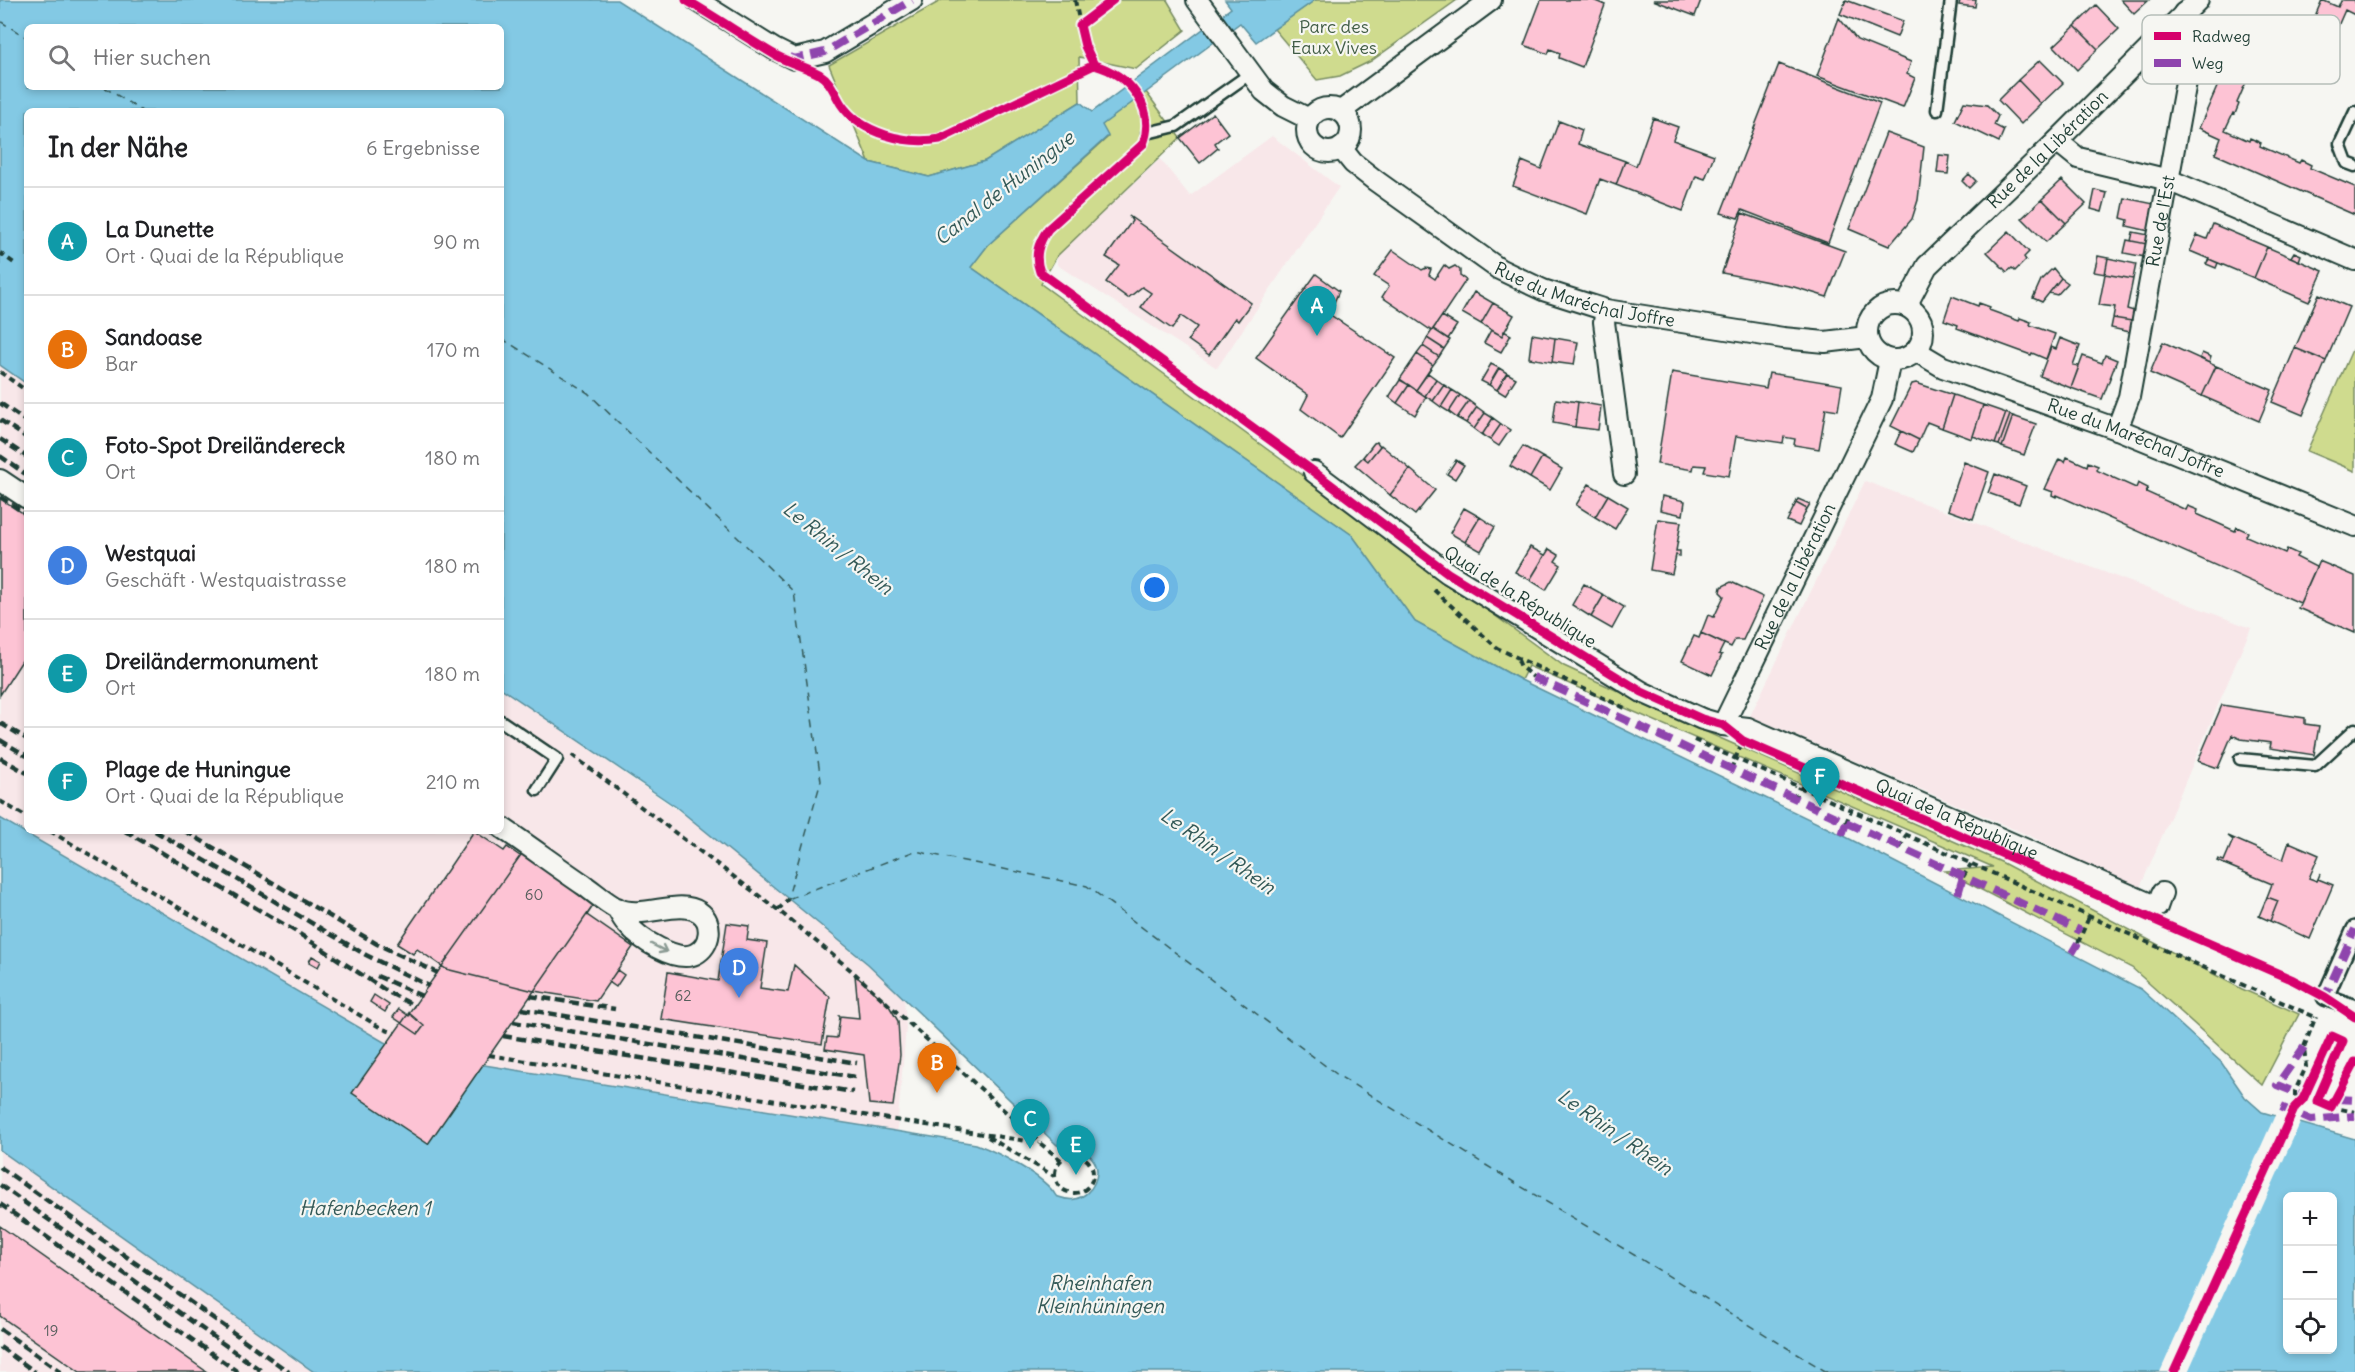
<!DOCTYPE html>
<html lang="de">
<head>
<meta charset="utf-8">
<style>
  body { margin:0; font-family:Delius,sans-serif; background:#f2f2f2; color:#202124 }
  .controls { position:absolute; right:18px; bottom:18px; display:grid; overflow:hidden; border-radius:9px; box-shadow:0 3px 9px #0003 }
  .controls button { width:54px; height:54px; display:grid; place-items:center; padding:0; border:0; border-bottom:2px solid #e0e0e0; background:#fff; color:#202124; font:30px sans-serif }
  .you { position:absolute; left:1155px; top:588px; width:21px; height:21px; margin:-15px; border:4px solid #fff; border-radius:50%; background:#1a73e8; box-shadow:0 0 0 9px #1a73e833 }
  .badge { display:grid; place-items:center; width:39px; height:39px; border-radius:50%; background:#db2777; color:#fff; font-size:20px; font-weight:700 }
  .pin { position:absolute; translate:-50% -50px; filter:drop-shadow(0 2px 3px #0008) }
  .pin::after { content:''; position:absolute; top:32px; width:21px; height:18px; background:inherit; clip-path:polygon(0 0,100% 0,50% 100%) }
  .list { margin:0; padding:0; list-style:none }
  h2 { display:flex; justify-content:space-between; align-items:center; height:78px; margin:0; padding:0 24px; font-size:26px }
  h2 small { font-size:20px; font-weight:400; color:#757577 }
  .list li { display:grid; grid-template-columns:39px 1fr auto; gap:18px; align-items:center; box-sizing:border-box; height:108px; padding:0 24px; border-top:2px solid #e0e0e0 }
  .list b { display:block; font-size:22px; white-space:nowrap }
  .list p { margin:0; font-size:20px; white-space:nowrap; color:#757577 }
  .list em { font-size:20px; font-style:normal; color:#757577 }
  .icon { flex:none; width:33px; height:33px; fill:none; stroke:currentColor; stroke-width:2; stroke-linecap:round; stroke-linejoin:round }
  .map { position:relative; flex:none; width:2355px; height:1372px; overflow:hidden }
  .search { position:absolute; background:#fff; box-shadow:0 3px 9px #0003; left:24px; top:24px; width:480px; height:66px; display:flex; align-items:center; gap:15px; box-sizing:border-box; padding:0 21px; border-radius:9px; color:#757577; font-size:22px }
  .panel { position:absolute; background:#fff; box-shadow:0 3px 9px #0003; left:24px; top:108px; width:480px; height:726px; border-radius:9px }
  .map>svg:first-child { display:block }
  .built { fill:#f8e7e9 }
  .green { fill:#cfdb8e; stroke:#778c61; stroke-width:1.5 }
  .water { fill:#83c9e4; stroke:#5b919e; stroke-width:1.5; fill-rule:evenodd }
  .pier { fill:#f6f6f2 }
  .lines { fill:none; stroke-linecap:round; stroke-linejoin:round }
  .ferry { stroke:#335957; stroke-width:1.5; stroke-dasharray:8 6; stroke-linecap:butt }
  .building { fill:#fdc3d4; stroke:#1f3d34; stroke-width:1.5 }
  .service-casing { stroke:#1f3d34; stroke-width:15 }
  .pedestrian-casing { stroke:#1f3d34; stroke-width:20 }
  .minor-casing { stroke:#1f3d34; stroke-width:24 }
  .path { stroke:#1f3d34; stroke-width:4; stroke-dasharray:6 4.5; stroke-linecap:butt }
  .service { stroke:#f6f6f2; stroke-width:10 }
  .pedestrian { stroke:#f6f6f2; stroke-width:15 }
  .minor { stroke:#f6f6f2; stroke-width:20 }
  .rail { stroke:#1f3d34; stroke-width:4.5; stroke-dasharray:9 4.5; stroke-linecap:butt }
  .quiet { stroke:#8e44ad; stroke-width:8; stroke-dasharray:15 8; stroke-linecap:butt }
  .cycleway-casing { stroke:#f6f6f2; stroke-width:13 }
  .cycleway { stroke:#d6006c; stroke-width:9 }
  .oneway { stroke:#8a9a93 }
  .labels { text-anchor:middle; stroke-width:4.5; stroke-linejoin:round; paint-order:stroke }
  .number-label { font-size:15px; fill:#565e5c }
  .park-label { font-size:18px; fill:#425d46; stroke:#f6f6f2 }
  .street-label { font-size:18px; fill:#1f3d34; stroke:#f6f6f2 }
  .water-label { font-size:20px; font-style:italic; fill:#335957; stroke:#f6f6f2 }
  .key { fill:#f6f6f2; stroke:#b6beb9; stroke-width:1.5 }
  .key-label { font-size:16px; fill:#1f3d34 }
</style>
</head>
<body>
<div class="map">
<svg width="2355" height="1372" viewBox="0 0 2355 1372">
  <rect width="100%" height="100%" fill="#f6f6f2"/>
  <filter id="ink" filterUnits="userSpaceOnUse"><feTurbulence type="fractalNoise" baseFrequency=".0167" numOctaves="2"/><feDisplacementMap in="SourceGraphic" scale="12" xChannelSelector="R" yChannelSelector="G"/><feConvolveMatrix kernelMatrix="1 2 1 2 8 2 1 2 1" color-interpolation-filters="sRGB"/></filter>
  <g filter="url(#ink)">
    <path class="built" d="M1272,136l67,51 -122,181 -160,-103v-9l103,-97 30,37z
      M0,364l27,18v449h474v-143l195,135 172,141 36,33 2,31 -9,102 -43,242h-854z
      M1865,481l386,147 -112,262 -109,-54 -280,-120z"/>
    <path class="green" d="M942,0h225l18,30 -49,39 -57,-12 1,45 -95,59 -56,16 -60,-15 -40,-97z
      M1315,0h142l-86,61 -31,15 -23,4 -43,-51z
      M1146,92l34,46 -123,118 -16,28 523,382 149,69 288,127 241,127 57,25 -37,71 -130,-117 -187,-97 48,-4 -465,-201 -7,14 -106,-58 -63,-87 -381,-268 17,-22 120,-108 -7,-12z
      M2352,350l3,2v119l-48,-20z"/>
    <path class="water" d="M0,0h617l252,162 60,15 56,-16 95,-59 12,10 139,-104 -6,-8h90l-59,42 -16,-19 -138,102 6,11 -120,109 -17,22 381,268 63,87 106,58 321,155 299,154 80,73 24,35 17,15 93,27v233h-2041l-314,-222v-332l384,224 38,13 554,89c21,8 69,32 80,52 6,2 12,5 19,3 17,-3 29,-26 17,-41 -7,-10 -24,-12 -35,-13l-189,-181 -192,-157 -175,-119v-577h-474v273l-27,-19zM27,27h474v60h-474zM2288,1196h44v154h-44z"/>
    <path class="pier" d="M2276,1113l25,8 -113,251h-28z"/>
    <g class="lines">
      <path class="ferry" d="M0,21l27,17
        M104,87l38,24
        M501,338l87,55 206,199 27,189 -33,116
        M788,899l127,-48 172,35 252,190 488,296"/>
    </g>
    <path class="building" d="M1541,0h52l12,5 -23,62 -23,-9 1,-5 -10,-4 -2,5 -24,-9z
      M1653,0h48l-6,16z
      M1846,0l57,21 -6,16 -57,-23z
      M1960,0h16l-1,7 -16,-2z
      M2121,0h28l-15,14z
      M2322,0l16,7 3,-7h14v15l-10,-5 -11,25 3,1 -4,11 -3,-2 -11,25 -23,-10z
      M2096,5l23,24 -21,20 -23,-23z
      M1839,18l18,22 54,22 -4,12 8,4 -12,30 -86,-32z
      M2075,26l23,23 -21,21 -23,-24z
      M2243,28l22,10 -10,24 2,2 -4,10 -3,-1 -13,30 2,1 -4,10 -2,-1 -8,17 24,11 1,-3 11,5 -1,3 39,17 2,-3 10,5 -1,3 45,19v28l-140,-61 6,-16 -22,-10z
      M2040,60l23,23 -22,21 -23,-24z
      M1779,64l101,39 -52,140 -86,-33 -4,8 -17,-5z
      M2018,80l23,24 -20,20 -23,-24z
      M1964,102l23,3 11,11 -4,9 10,5 -5,12 -44,-21z
      M1213,113l15,20 -13,10 3,5 -18,15 -20,-25z
      M1653,118l25,9 -5,13 41,15 -9,24 -9,-3 -13,35 -67,-26 9,-24 11,5z
      M1559,121l23,9 -4,14 47,17 -9,24 -16,-6 -13,35 -74,-28 9,-25 19,8z
      M1886,133l38,14 -6,53 -6,19 -23,27 -40,-17z
      M1939,155l11,1 -2,18 -11,-1z
      M1969,174l7,7 -7,7 -7,-7z
      M2062,180l24,24 -20,19 -24,-24z
      M2095,190l12,3 -5,19 -11,-3z
      M2125,198l29,6 -5,27 -22,-5 1,-6 -7,-2z
      M2042,199l24,24 -20,19 -24,-24z
      M1742,213l103,38 -18,46 -33,-10 -72,-14z
      M1129,216l122,87 -13,18 -3,-3 -26,37 -21,-15 9,-13 -16,-11 -9,13 -31,-22 10,-14 -9,-6 -14,11 -22,-16 13,-17 -13,-8 26,-36z
      M2213,224l54,23 -13,31 -64,-27 7,-16 10,4z
      M2009,231l20,21 -5,5 2,3 -11,11 -3,-3 -5,4 -20,-20z
      M2133,232l16,3 -2,9 -16,-3z
      M2127,240l20,4 -2,13 -21,-4z
      M2267,247l56,24 -14,31 -55,-24z
      M1393,250l29,20 4,-2 5,1 -2,6 6,4 9,-14 5,4 6,-3 5,4v6l6,4 -34,51 -50,-34 7,-11 -15,-10z
      M2294,252l7,3 -2,6 -8,-4z
      M2098,256l10,2 -3,16 -11,-2z
      M2108,258l28,6 -3,15 -28,-5z
      M2209,259l9,4 -2,5 -10,-4z
      M2053,268l8,10 -19,24 -9,-4 8,-18z
      M1316,274l23,17 -10,23 66,44 -55,80 -39,-29 7,-14 -52,-37z
      M2105,274l28,5 -6,30 7,2 -2,10 -19,-3 2,-11 -16,-2z
      M2061,278l7,5 -11,12 -8,-2z
      M1474,292l19,11 -12,21 -19,-11z
      M2319,294l30,13 -23,54 -31,-13z
      M1952,296l26,10 1,-3 11,4 -1,3 30,11 1,-3 11,4 -1,3 25,9 -9,25 -14,-6 -1,2 -74,-27 1,-3 -14,-5z
      M1493,303l21,12 -12,21 -21,-12z
      M1442,316l15,9 -9,14 -15,-10z
      M2113,318l19,3 -2,11 -19,-4z
      M1433,329l17,11 -6,9 -17,-11z
      M1491,330l11,6 2,-5 7,4 -10,17 -17,-9z
      M1532,334l23,4 -3,24 -23,-4z
      M1427,338l17,11 -5,8 -16,-11z
      M1555,338l23,4 -4,23 -22,-3z
      M2060,338l20,8 -7,19 6,1 -8,22 -31,-12 11,-29 5,2z
      M2163,342l53,24 -14,30 -52,-23z
      M1423,346l16,11 -6,8 -16,-11z
      M2295,348l31,13 -23,54 -31,-13z
      M2202,353l9,4 -2,6 -9,-5z
      M1417,354l16,11 -17,25 -16,-11z
      M2105,355l12,5 -15,39 -31,-11 12,-32 19,7z
      M1491,364l8,4 -10,17 -8,-4z
      M2216,366l56,24 -13,31 -57,-25z
      M1499,368l8,5 -10,17 -8,-5z
      M1672,372l94,16 3,-15 73,12 -4,25 -12,-2 -7,41 -25,-4 1,-6 -11,-2 -1,6 -47,-7 -7,40 -25,-4 2,-6 -12,-1 -1,5 -36,-6z
      M1428,373l8,6 -11,17 -9,-6z
      M1507,373l9,5 -11,17 -8,-5z
      M1436,379l8,6 -11,16 -8,-5z
      M1400,380l9,5 -12,18 -8,-6z
      M1916,383l37,12 -11,33 -15,-6 -8,18 -28,-14 21,-42z
      M1409,385l17,12 -11,18 -18,-12z
      M1444,385l8,5 -11,17 -8,-6z
      M1452,390l8,5 -11,17 -8,-5z
      M1460,395l9,6 -12,17 -8,-6z
      M1953,395l30,10 -11,34 -30,-11z
      M1556,399l22,3 -3,25 -22,-4z
      M1469,401l8,6 -11,16 -9,-5z
      M1578,402l23,4 -3,24 -23,-3z
      M1983,405l23,8 -11,31 -22,-8z
      M1477,407l8,6 -11,16 -8,-6z
      M1485,413l8,5 -11,17 -8,-6z
      M2006,413l4,2 -11,30 -4,-1z
      M2010,415l3,1 -11,31 -3,-2z
      M2013,416l23,8 -12,31 -22,-8z
      M1493,418l8,6 -11,16 -8,-5z
      M1501,424l9,6 -11,16 -9,-6z
      M1901,431l18,9 -6,12 -18,-8z
      M1377,442l3,4 -12,15 -5,-4 11,-14z
      M1381,445l29,24 -20,26 -35,-30 8,-8 5,4z
      M1523,446l19,11 -12,21 -20,-12z
      M1542,457l20,12 -12,21 -20,-12z
      M2067,457l20,9 1,-4 10,4 -2,4 40,18 2,-5 10,5 -2,4 40,18 2,-4 10,4 -1,4 38,17 2,-4 11,5 -2,4 39,17 2,-4 11,5 -2,3 20,10 -16,36 -243,-108 -1,2 -4,-2 1,-3 -8,-3 14,-30 6,3z
      M1456,460l8,5 -9,14 -8,-5z
      M1964,462l25,10 -16,47 -25,-9z
      M1410,469l25,21 -20,25 -25,-20z
      M1995,474l31,12 -7,18 -31,-11z
      M1589,484l19,11 -13,22 -19,-12z
      M1608,495l20,12 -13,22 -20,-12z
      M1662,496l23,5 -2,14 -23,-5z
      M0,498l27,18v137l-27,42z
      M1798,499l12,5 -3,5 -11,-6z
      M1796,503l11,6 -8,17 -12,-5z
      M1464,508l16,9 -15,25 -15,-9z
      M1480,517l15,10 -14,24 -16,-9z
      M1658,519l23,3 -5,29h4v5l-4,-1 -4,19 -22,-4z
      M1530,547l15,8 -15,25 -15,-8z
      M1549,549l10,6 -4,6 6,4 -15,25 -16,-10z
      M2319,561l36,15v57l-57,-25z
      M1731,582l32,15 -20,43h-8l-4,7 -30,-14 7,-18 6,2 10,-21 -4,-4 1,-5z
      M1584,584l20,11 -13,22 -19,-12z
      M1604,595l20,12 -12,22 -21,-12z
      M1701,633l23,11 -5,10 3,1 -10,20 -30,-14 12,-25 5,2z
      M2222,705l83,13v6l14,2 -5,29 -44,-7 1,-5 -30,-4 -9,-4 -14,33 -20,-7z
      M474,831l30,20 3,-4 13,9 3,-4 72,51 -8,12 46,32 -37,54 -62,-10 -88,-22 -29,-20 -4,5 -16,-10z
      M2228,836l55,24 6,-18 30,13 -10,23 8,3 3,-7 -2,5 15,6 -23,54 -40,-18 8,-20 -11,-4 5,-13 -55,-23 1,-2 6,2 9,-21z
      M523,852l72,51 -167,241 -76,-51z
      M2267,897l11,4 -8,20 -11,-5z
      M727,923l22,3 -2,14 20,3 -7,45 28,4 6,-27 36,32 -8,47 -161,-25 7,-47 50,9z
      M312,956l9,5 -3,6 -9,-5z
      M617,970l7,5 -8,12 -7,-5z
      M855,975l33,29 10,17 2,34 -7,51 -24,-2 -5,-49 -39,-6 2,-12 10,1 3,-21 -1,-1 20,2z
      M374,995l15,10 -4,7 -15,-10z
      M399,1009l10,7 1,-2 14,12 -6,8 -25,-17z
      M0,1226l207,146h-127l-80,-56z"/>
    <g class="lines">
      <g class="service-casing">
        <path id="service" d="M1937,110l14,-110
          M2355,112l-15,32 7,19 8,3
          M1147,133l29,-7 75,-53
          M501,721l56,38 -20,31
          M2240,759l75,7 40,-37"/>
      </g>
      <g class="pedestrian-casing">
        <path id="pedestrian" d="M2355,929l-30,68 30,11"/>
      </g>
      <g class="minor-casing">
        <g id="minor">
          <path d="M696,0l78,49 20,10 31,-7 87,-52"/>
          <path d="M1197,0l67,91 19,15 26,13"/>
          <circle cx="1329" cy="130" r="22"/>
          <path d="M1341,111l150,-111"/>
          <path d="M2057,141l21,17 91,22 186,80"/>
          <path id="s1" d="M1341,148l12,15 23,18 123,88 44,21 63,20 177,28 42,4 42,-5"/>
          <circle cx="1895" cy="332" r="28"/>
          <path id="s2" d="M1906,306l21,-40 130,-125 141,-141"/>
          <path d="M1606,310l-2,12 20,152"/>
          <path id="s3" d="M1916,351l27,16 174,62 238,97"/>
          <path id="s4" d="M2117,429l12,-32 64,-354 -9,-30"/>
          <path id="s5" d="M1314,472l134,101 194,119 60,27 21,6 25,3 409,179 5,-14"/>
          <path d="M0,480l27,18"/>
          <path id="s6" d="M1723,725l159,-326 8,-39"/>
          <path d="M501,827c28,19 55,39 83,58 11,8 22,18 34,24 25,11 61,-11 81,3 15,10 12,34 -4,42 -19,9 -56,-15 -68,-30 -4,-4 -7,-10 -10,-16"/>
        </g>
      </g>
      <path class="path" d="M1075,0l5,25
        M0,253l14,10
        M0,372l27,19
        M1434,590l63,58 130,61
        M1518,660l3,7 12,10
        M1694,740l621,277
        M572,755l206,155 74,61 189,173 20,16
        M1731,769l10,-24
        M1794,799l5,-12
        M0,801l27,16
        M1846,823l5,-13
        M50,831l333,198 12,4
        M1900,848l6,-13
        M1963,877l8,-13
        M778,910l10,-11
        M2078,943l11,-26
        M489,1055l550,88
        M2295,1107v-16l11,-24 -2,-20 12,-31
        M2331,1107l24,5
        M988,1137l66,39
        M1055 1174a19 19 0 1 1 38 0a19 19 0 1 1-38 0Z"/>
      <use href="#service" class="service"/>
      <use href="#pedestrian" class="pedestrian"/>
      <use href="#minor" class="minor"/>
      <path class="rail" d="M0,403l27,19
        M0,420l27,18
        M0,439l27,18
        M0,456l27,19
        M0,497l27,18
        M0,723l27,16
        M0,740l27,16
        M0,758l27,15
        M125,831l170,100 93,61 27,14
        M155,831l211,124 63,31
        M185,831l192,113 61,29
        M377,976l45,20
        M530,996l85,13
        M522,1009l335,54
        M513,1022l342,55
        M503,1036l350,56
        M0,1167l289,205
        M0,1185l263,187
        M0,1204l238,168
        M0,1329l61,43
        M0,1347l35,25"/>
      <path class="quiet" d="M789,57l5,2 31,-7 87,-52
        M1533,677l548,254
        M1842,835l4,-12
        M1958,894l5,-17
        M2072,953l6,-10
        M2329,998l-4,-1 30,-68
        M2304,1047l-27,38 32,13
        M2337,1099l18,1
        M2281,1107l30,13 44,-4"/>
      <g class="cycleway-casing">
        <path id="cycleway" d="M686,0c31,18 60,38 91,56 13,7 29,11 42,18 12,7 15,19 22,30 20,30 66,41 99,35l154,-74c34,9 63,43 49,79l-95,85c-10,14 -14,27 -8,43l274,200 134,101 194,119 60,27 21,6 20,16 550,239 32,17 30,20
          M1094,65l-9,-19 -5,-21 33,-25
          M2174,1372l121,-265 8,-8 29,-63 11,5 -26,60 14,6 24,-45"/>
      </g>
      <use href="#cycleway" class="cycleway"/>
    </g>
    <defs><path id="oneway-shaft" d="M-6 0H5M1.5-3L5.5 0L1.5 3" fill="none" stroke-width="1.6" stroke-linecap="round" stroke-linejoin="round" transform="scale(1.5)"/></defs>
    <use class="oneway" href="#oneway-shaft" transform="translate(659 948) rotate(27)"/>
  </g>
  <g class="labels">
    <g class="number-label">
      <text x="534" y="900">60</text>
      <text x="683" y="1001">62</text>
      <text x="51" y="1336">19</text>
    </g>
    <g class="park-label">
      <text x="1334" y="33">Parc des<tspan x="1334" dy="21">Eaux Vives</tspan></text>
    </g>
    <g class="street-label">
      <text dy="6" stroke="none"><textPath href="#s2" startOffset="213">Rue de la Libération</textPath></text>
      <text dy="6" stroke="none"><textPath href="#s4" startOffset="213">Rue de l'Est</textPath></text>
      <text dy="6" stroke="none"><textPath href="#s1" startOffset="290">Rue du Maréchal Joffre</textPath></text>
      <text dy="6" stroke="none"><textPath href="#s3" startOffset="237">Rue du Maréchal Joffre</textPath></text>
      <text dy="6" stroke="none"><textPath href="#s6" startOffset="165">Rue de la Libération</textPath></text>
      <text transform="translate(1520 597) rotate(32)" y="6">Quai de la République</text>
      <text dy="6" stroke="none"><textPath href="#s5" startOffset="736">Quai de la République</textPath></text>
    </g>
    <g class="water-label">
      <text transform="translate(1004 188) rotate(-38)" y="7">Canal de Huningue</text>
      <text transform="translate(838 548) rotate(39)" y="7">Le Rhin / Rhein</text>
      <text transform="translate(1218 851) rotate(35)" y="7">Le Rhin / Rhein</text>
      <text transform="translate(1615 1132) rotate(35)" y="7">Le Rhin / Rhein</text>
      <text x="365" y="1215">Hafenbecken 1</text>
      <text x="1100" y="1290">Rheinhafen<tspan x="1100" dy="23">Kleinhüningen</tspan></text>
    </g>
  </g>
  <rect x="2142" y="15" width="198" height="69" rx="9" class="key"/>
  <rect x="2154" y="32" width="27" height="8" fill="#d6006c"/>
  <rect x="2154" y="59" width="27" height="8" fill="#8e44ad"/>
  <g class="key-label">
    <text x="2192" y="42">Radweg</text>
    <text x="2192" y="69">Weg</text>
  </g>
</svg>
<div class="controls">
<button>+</button>
<button>−</button>
<button><svg class="icon" aria-label="locate" viewBox="0 0 24 24"><circle cx="12" cy="12" r="6"/><path d="M12 2v4M12 18v4M2 12h4M18 12h4"/></svg></button>
</div>
<div class="you"></div>
<div class="pin badge" style="left:1317px;top:336px;background:#0f9aa8">A</div>
<div class="pin badge" style="left:937px;top:1093px;background:#e8710a">B</div>
<div class="pin badge" style="left:1030px;top:1149px;background:#0f9aa8">C</div>
<div class="pin badge" style="left:739px;top:998px;background:#3f7fe0">D</div>
<div class="pin badge" style="left:1076px;top:1175px;background:#0f9aa8">E</div>
<div class="pin badge" style="left:1820px;top:807px;background:#0f9aa8">F</div>
<div class="search"><svg class="icon" aria-label="search" viewBox="0 0 24 24"><circle cx="10" cy="10" r="6"/><path d="M15 15l6 6"/></svg>Hier suchen</div>
<section class="panel">
<h2>In der Nähe<small>6 Ergebnisse</small></h2>
<ul class="list">
<li><span class="badge" style="background:#0f9aa8">A</span><div><b>La Dunette</b><p>Ort · Quai de la République</p></div><em>90 m</em></li>
<li><span class="badge" style="background:#e8710a">B</span><div><b>Sandoase</b><p>Bar</p></div><em>170 m</em></li>
<li><span class="badge" style="background:#0f9aa8">C</span><div><b>Foto-Spot Dreiländereck</b><p>Ort</p></div><em>180 m</em></li>
<li><span class="badge" style="background:#3f7fe0">D</span><div><b>Westquai</b><p>Geschäft · Westquaistrasse</p></div><em>180 m</em></li>
<li><span class="badge" style="background:#0f9aa8">E</span><div><b>Dreiländermonument</b><p>Ort</p></div><em>180 m</em></li>
<li><span class="badge" style="background:#0f9aa8">F</span><div><b>Plage de Huningue</b><p>Ort · Quai de la République</p></div><em>210 m</em></li>
</ul>
</section>
</div>
</body>
</html>
